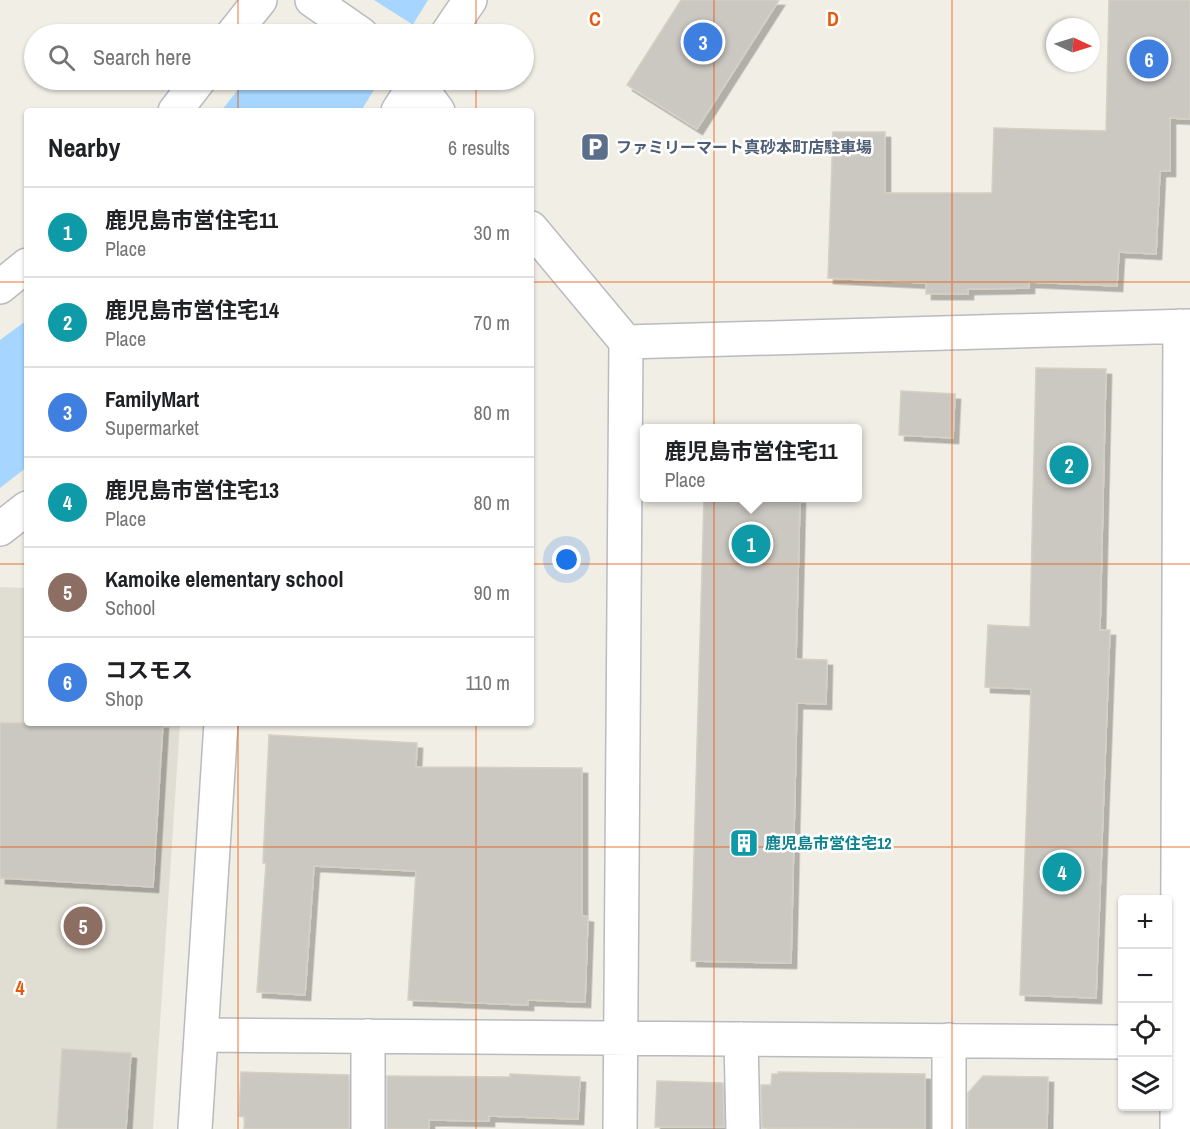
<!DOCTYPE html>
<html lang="en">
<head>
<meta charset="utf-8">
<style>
  body { margin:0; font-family:"Archivo Narrow","Noto Sans JP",sans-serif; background:#f2f2f2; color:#202124 }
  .controls { position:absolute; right:18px; bottom:18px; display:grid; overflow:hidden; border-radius:6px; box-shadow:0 2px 4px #0004 }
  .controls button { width:54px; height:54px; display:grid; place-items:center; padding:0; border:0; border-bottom:2px solid #e0e0e0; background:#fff; color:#202124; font:30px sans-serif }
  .compass { position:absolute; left:1046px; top:18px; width:54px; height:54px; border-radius:50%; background:#fff; box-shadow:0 2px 4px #0004; rotate:94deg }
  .you { position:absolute; left:567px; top:560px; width:21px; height:21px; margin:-15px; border:4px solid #fff; border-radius:50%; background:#1a73e8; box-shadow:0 0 0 9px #1a73e833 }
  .badge { display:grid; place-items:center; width:39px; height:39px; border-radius:50%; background:#f0402b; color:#fff; font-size:20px; font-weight:700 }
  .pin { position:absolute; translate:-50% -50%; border:3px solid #fff; box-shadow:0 2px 6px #0006 }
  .popup { position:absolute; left:640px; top:424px; width:222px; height:78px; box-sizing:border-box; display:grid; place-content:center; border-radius:6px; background:#fff; filter:drop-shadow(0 2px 4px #0005); font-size:20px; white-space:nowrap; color:#757577 }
  .popup b { font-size:22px; color:#202124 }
  .popup::after { content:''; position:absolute; left:50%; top:100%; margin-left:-12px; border:12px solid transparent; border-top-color:#fff }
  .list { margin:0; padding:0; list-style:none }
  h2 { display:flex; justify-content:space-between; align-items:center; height:78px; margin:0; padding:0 24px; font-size:26px }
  h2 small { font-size:20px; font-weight:400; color:#757577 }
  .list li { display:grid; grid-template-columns:39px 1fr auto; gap:18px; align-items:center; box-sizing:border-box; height:90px; padding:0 24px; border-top:2px solid #e0e0e0 }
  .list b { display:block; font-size:22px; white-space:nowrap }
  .list p { margin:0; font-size:20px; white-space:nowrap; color:#757577 }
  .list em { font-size:20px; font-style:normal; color:#757577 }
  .icon { flex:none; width:33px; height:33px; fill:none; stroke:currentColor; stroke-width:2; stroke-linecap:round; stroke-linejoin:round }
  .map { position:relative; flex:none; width:1190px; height:1129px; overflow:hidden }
  .search { position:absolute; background:#fff; box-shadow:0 2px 4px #0004; left:24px; top:24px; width:510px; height:66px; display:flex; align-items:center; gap:15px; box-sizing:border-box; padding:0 21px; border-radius:33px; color:#757577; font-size:22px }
  .panel { position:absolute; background:#fff; box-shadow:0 2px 4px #0004; left:24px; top:108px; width:510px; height:618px; border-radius:6px }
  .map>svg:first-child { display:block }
  .education { fill:#e0ddd3 }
  .water { fill:#a6d6ff }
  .pier { fill:#f0eee5 }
  .building { fill:#cbc8c2; stroke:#d5d0c3; stroke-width:1.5; filter:url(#shadow) }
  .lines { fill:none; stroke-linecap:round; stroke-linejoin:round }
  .minor-casing { stroke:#b8bbbf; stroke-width:36 }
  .minor { stroke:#fff; stroke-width:33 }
  .grid { fill:none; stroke:#e8590c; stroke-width:1.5; stroke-opacity:0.55 }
  .labels { text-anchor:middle; stroke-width:5; stroke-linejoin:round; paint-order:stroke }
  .service-label { font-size:16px; font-weight:bold; fill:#4e5e75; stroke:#fff; text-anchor:start }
  .culture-label { font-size:16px; font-weight:bold; fill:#0d838f; stroke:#fff; text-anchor:start }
  .grid-label { font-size:20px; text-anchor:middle; font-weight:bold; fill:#e8590c; stroke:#fff; stroke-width:5; stroke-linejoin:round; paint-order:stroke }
</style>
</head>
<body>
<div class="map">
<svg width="1190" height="1129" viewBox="0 0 1190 1129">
  <defs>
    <filter id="shadow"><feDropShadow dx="5.5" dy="5.5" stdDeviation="0" flood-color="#0004"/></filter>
  </defs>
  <rect width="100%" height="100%" fill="#f0eee5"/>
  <path class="education" d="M0,587l27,1v135h153l-27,406h-153z"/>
  <path class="water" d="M302,0h126l-21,34h-128z
    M246,80h134l-19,31h-140z
    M27,320v147l-27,21v-148z"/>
  <path class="pier" d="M298,0h76l41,26 -5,8h-114l-15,-9z"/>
  <path class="building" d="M681,0h98l-82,129 -70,-44z
    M1109,0h81v119l-20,-1v53h-10l-4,83 -37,-2 -2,34 -88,-4v6l-61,1v5h-42v-11l-98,-5 5,-146h52v61h107l2,-65 112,3z
    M1036,368l70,1 -6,261h10l-14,368 -76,-3 11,-306 -46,-2 3,-62 42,2z
    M901,391l54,3 -2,44 -54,-3z
    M704,498h96l-4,161 31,1 -1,44 -29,-1 -6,260 -100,-2z
    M0,723h163l-10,164 -153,-9z
    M269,735l148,8 -1,24 166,1v148l6,1 -3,85 -57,-2v5l-120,-5 8,-129 -102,-5 -9,129 -48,-3 9,-129h-3z
    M62,1049l69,4 -5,76h-69z
    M241,1072l108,3v54h-105l1,-12 -6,-1z
    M778,1072l147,2v55l-163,-1 -1,-43h10l1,-11h6z
    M510,1074l70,3 -2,42 -89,-3v5l-60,-1v9h-42v-53l123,1z
    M983,1076l65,1 -1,52h-79v-36z
    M657,1081l66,2 1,44h-69z"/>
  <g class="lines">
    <g class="minor-casing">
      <path id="minor" d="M312,0l49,34
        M233,34l27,-34
        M447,34l23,-34
        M415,80l23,31
        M175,111l24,-31
        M398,111l20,-31
        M531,228l95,114 564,-16
        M0,287l27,-22
        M0,529l27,-21
        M201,1035l921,7
        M741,1039l2,90
        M949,1040v89
        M195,1129l26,-406
        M368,1129v-93
        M620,1129l6,-787
        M1177,1129l3,-803"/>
    </g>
    <use href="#minor" class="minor"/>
  </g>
  <path class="grid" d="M238,0v34M476,0v34M714,0v1129M952,0v1129M238,80v31M476,80v31M0,282h27M531,282h659M0,564h27M531,564h659M238,723v406M476,723v406M0,847h1190"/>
  <defs>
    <g id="parking-square" transform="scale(1.5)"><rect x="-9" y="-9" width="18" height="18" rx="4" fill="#5c6f8a" stroke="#fff"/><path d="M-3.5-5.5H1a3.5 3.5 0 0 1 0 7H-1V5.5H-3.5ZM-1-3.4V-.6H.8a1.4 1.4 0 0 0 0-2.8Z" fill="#fff"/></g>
    <g id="building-square" transform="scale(1.5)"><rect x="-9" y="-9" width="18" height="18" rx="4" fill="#0f9aa8" stroke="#fff"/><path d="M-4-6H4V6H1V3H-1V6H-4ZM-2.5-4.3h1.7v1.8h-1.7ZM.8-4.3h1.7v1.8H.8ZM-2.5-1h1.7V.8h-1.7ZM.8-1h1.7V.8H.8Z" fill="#fff"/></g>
  </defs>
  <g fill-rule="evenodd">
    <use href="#parking-square" x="595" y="147"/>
    <use href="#building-square" x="744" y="843"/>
  </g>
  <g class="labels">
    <g class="service-label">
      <text x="616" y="153">ファミリーマート真砂本町店駐車場</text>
    </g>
    <g class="culture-label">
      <text x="765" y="849">鹿児島市営住宅12</text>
    </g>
  </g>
  <g class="grid-label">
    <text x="595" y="26">C</text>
    <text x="833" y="26">D</text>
    <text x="20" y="995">4</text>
  </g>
</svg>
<div class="controls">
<button>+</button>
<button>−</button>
<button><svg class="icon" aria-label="locate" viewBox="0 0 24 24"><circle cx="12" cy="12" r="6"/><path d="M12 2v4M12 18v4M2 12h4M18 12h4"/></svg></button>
<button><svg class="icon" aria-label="layers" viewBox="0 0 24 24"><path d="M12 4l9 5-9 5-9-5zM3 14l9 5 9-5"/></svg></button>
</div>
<svg class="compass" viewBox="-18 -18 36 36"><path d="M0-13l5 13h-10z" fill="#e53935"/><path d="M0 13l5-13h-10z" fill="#757577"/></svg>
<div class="you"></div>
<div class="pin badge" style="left:751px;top:544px;background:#0f9aa8">1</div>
<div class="popup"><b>鹿児島市営住宅11</b>Place</div>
<div class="pin badge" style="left:1069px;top:465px;background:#0f9aa8">2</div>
<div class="pin badge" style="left:703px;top:42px;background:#3f7fe0">3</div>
<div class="pin badge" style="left:1062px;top:872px;background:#0f9aa8">4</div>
<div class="pin badge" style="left:83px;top:926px;background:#8d6e63">5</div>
<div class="pin badge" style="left:1149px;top:59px;background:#3f7fe0">6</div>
<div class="search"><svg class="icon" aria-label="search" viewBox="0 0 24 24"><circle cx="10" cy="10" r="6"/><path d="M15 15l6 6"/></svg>Search here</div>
<section class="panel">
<h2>Nearby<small>6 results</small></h2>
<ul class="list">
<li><span class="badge" style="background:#0f9aa8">1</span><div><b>鹿児島市営住宅11</b><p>Place</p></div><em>30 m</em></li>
<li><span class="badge" style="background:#0f9aa8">2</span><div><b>鹿児島市営住宅14</b><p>Place</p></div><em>70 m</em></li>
<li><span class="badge" style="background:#3f7fe0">3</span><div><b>FamilyMart</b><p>Supermarket</p></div><em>80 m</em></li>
<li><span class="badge" style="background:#0f9aa8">4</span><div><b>鹿児島市営住宅13</b><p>Place</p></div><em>80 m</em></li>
<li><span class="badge" style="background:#8d6e63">5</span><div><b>Kamoike elementary school</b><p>School</p></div><em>90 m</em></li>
<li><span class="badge" style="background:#3f7fe0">6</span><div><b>コスモス</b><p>Shop</p></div><em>110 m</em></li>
</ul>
</section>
</div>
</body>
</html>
